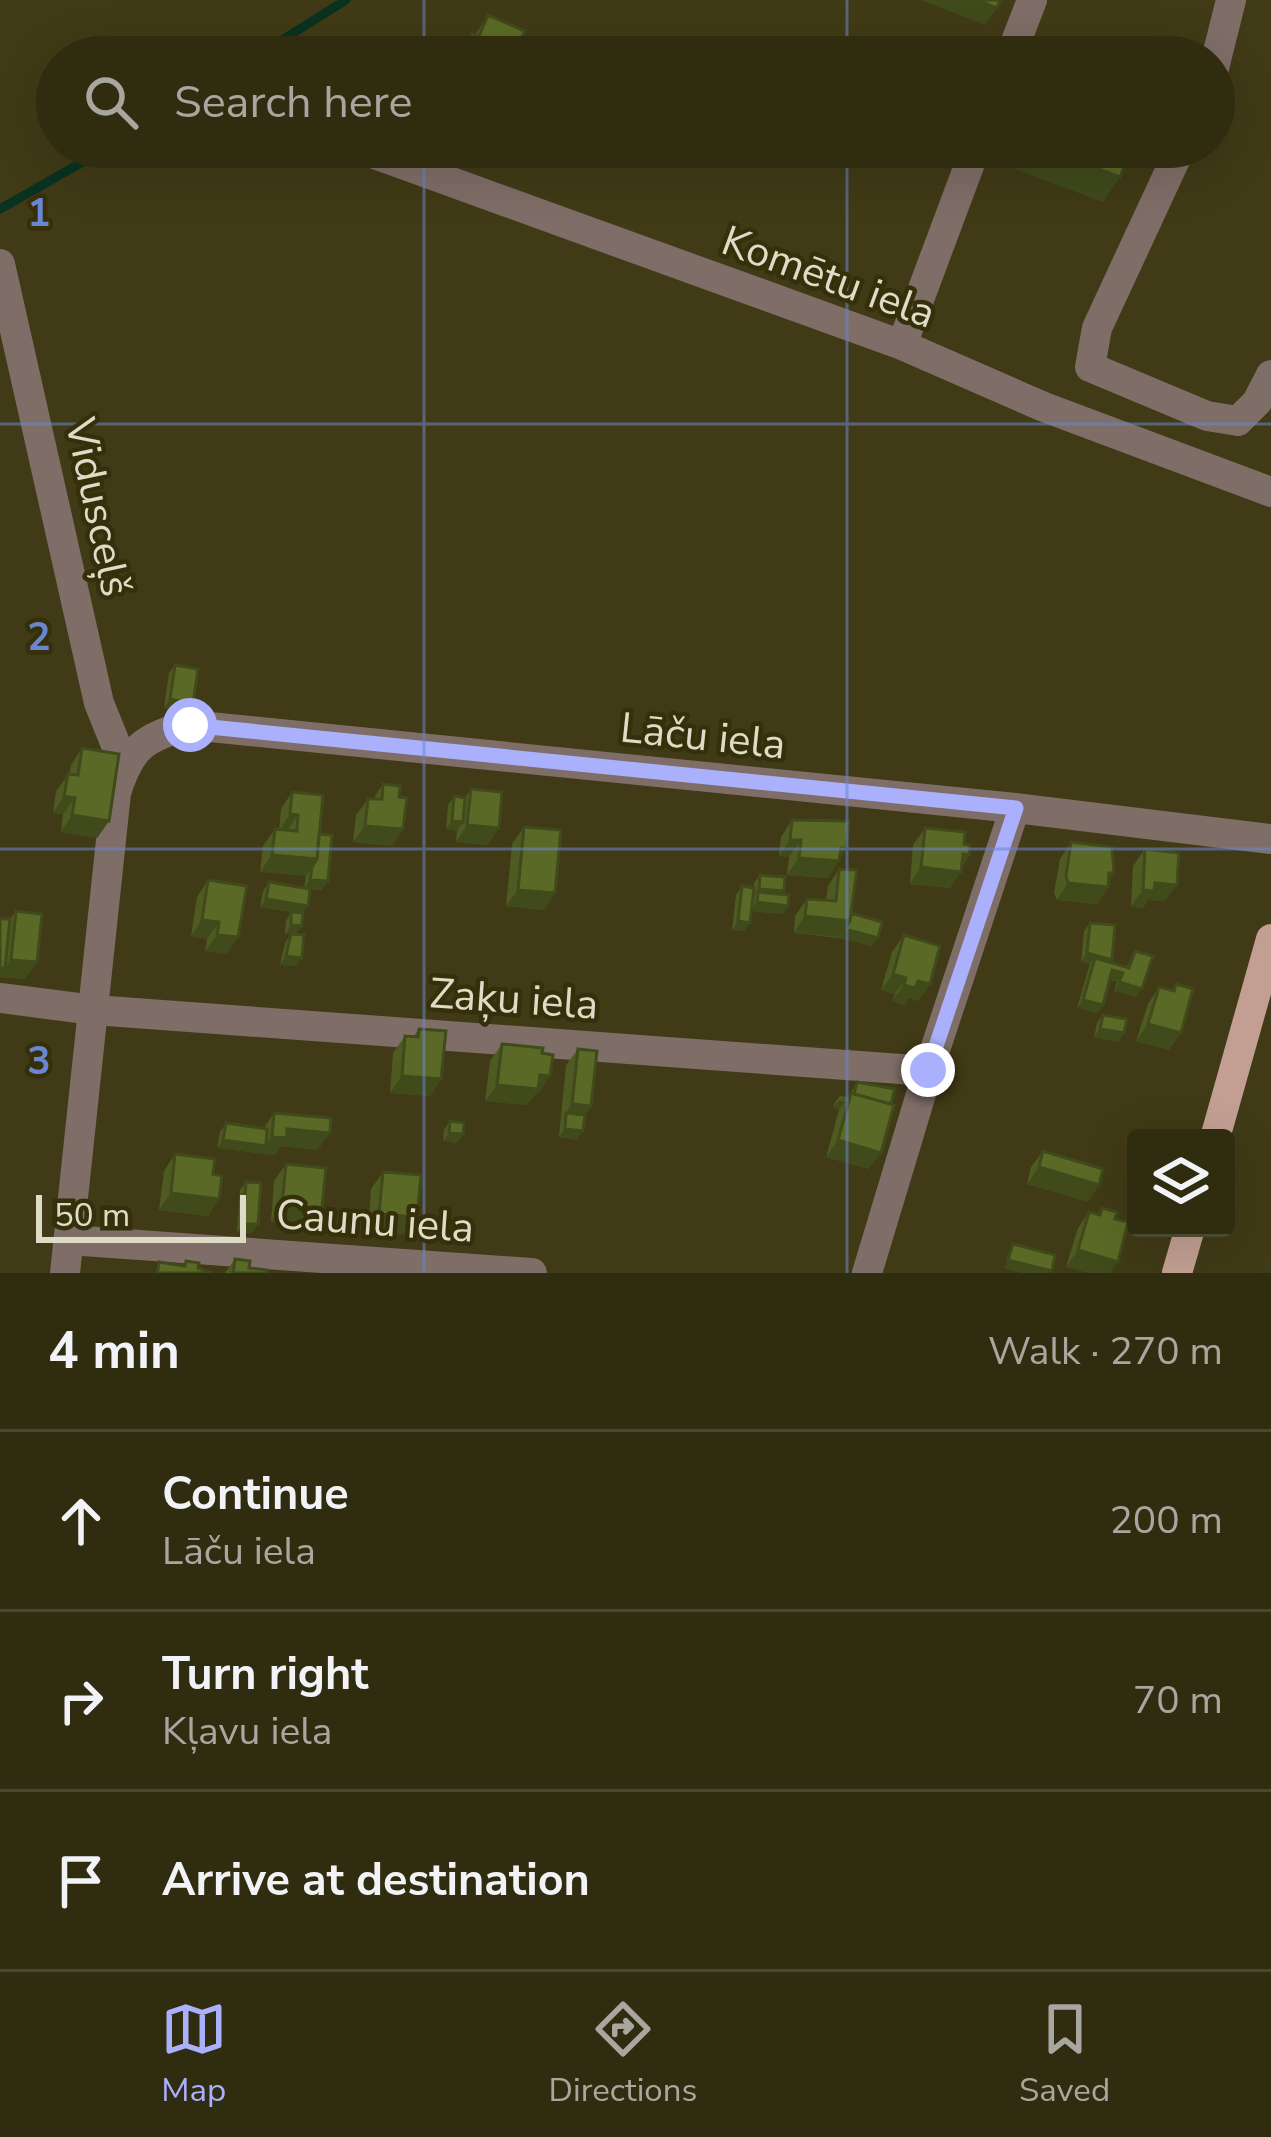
<!DOCTYPE html>
<html lang="en">
<head>
<meta charset="utf-8">
<style>
  body { margin:0; font-family:"Nunito Sans",sans-serif; background:#3c381e; color:#f1f3f6 }
  .controls { position:absolute; right:36px; bottom:36px; display:grid; overflow:hidden; border-radius:12px; box-shadow:0 12px 48px #0002 }
  .controls button { width:108px; height:108px; display:grid; place-items:center; padding:0; border:0; border-bottom:3px solid #4b4830; background:#302c10; color:#f1f3f6; font:60px sans-serif }
  .scale { position:absolute; left:36px; bottom:30px; width:210px; box-sizing:border-box; padding-left:12px; border:6px solid #dedbc7; border-top:0; font-size:33px; line-height:42px; white-space:nowrap; color:#dedbc7; -webkit-text-stroke:9px #35300a; paint-order:stroke }
  .stop { position:absolute; width:36px; height:36px; margin:-27px; border:9px solid #aab0fc; border-radius:50%; background:#fff }
  .stop.end { background:#aab0fc; border-color:#fff; box-shadow:0 3px 12px #0008 }
  .list { margin:0; padding:0; list-style:none }
  h2 { display:flex; justify-content:space-between; align-items:center; height:156px; margin:0; padding:0 48px; font-size:51px }
  h2 small { font-size:39px; font-weight:400; color:#a8a79f }
  .list li { display:grid; grid-template-columns:78px 1fr auto; gap:36px; align-items:center; box-sizing:border-box; height:180px; padding:0 48px; border-top:3px solid #4b4830 }
  .list b { display:block; font-size:45px; white-space:nowrap }
  .list p { margin:0; font-size:39px; white-space:nowrap; color:#a8a79f }
  .list em { font-size:39px; font-style:normal; color:#a8a79f }
  .icon { flex:none; width:66px; height:66px; fill:none; stroke:currentColor; stroke-width:2; stroke-linecap:round; stroke-linejoin:round }
  .map { position:relative; flex:none; width:1271px; height:1273px; overflow:hidden }
  .search { position:absolute; background:#302c10; box-shadow:0 12px 48px #0002; left:36px; right:36px; top:36px; height:132px; display:flex; align-items:center; gap:30px; box-sizing:border-box; padding:0 42px; border-radius:66px; color:#a8a79f; font-size:45px }
  .sheet { height:696px; background:#302c10 }
  nav { display:flex; justify-content:space-around; align-items:center; box-sizing:border-box; height:168px; border-top:3px solid #4b4830; background:#302c10; font-size:33px; color:#a8a79f }
  nav a { display:grid; justify-items:center; gap:6px }
  nav .on { color:#aab0fc }
  .map>svg:first-child { display:block }
  .lines { fill:none; stroke-linecap:round; stroke-linejoin:round }
  .stream { stroke:#093220; stroke-width:9 }
  .minor { stroke:#7f6d67; stroke-width:30 }
  .major { stroke:#c39f93; stroke-width:30 }
  .wall { fill:#4e5a21 }
  .shaded-wall { fill:#404a1b }
  .building { fill:#5b6926; stroke:#404a1b; stroke-width:3 }
  .route { stroke:#aab0fc; stroke-width:15 }
  .grid { fill:none; stroke:#6a86d1; stroke-width:3; stroke-opacity:0.55 }
  .labels { text-anchor:middle; stroke-width:9; stroke-linejoin:round; paint-order:stroke }
  .street-label { font-size:42px; fill:#dedbc7; stroke:#35300a }
  .grid-label { font-size:39px; text-anchor:middle; font-weight:bold; fill:#6a86d1; stroke:#35300a; stroke-width:9; stroke-linejoin:round; paint-order:stroke }
</style>
</head>
<body>
<div class="map">
<svg width="1271" height="1273" viewBox="0 0 1271 1273">
  <rect width="100%" height="100%" fill="#403a16"/>
  <g class="lines">
    <path class="stream" d="M255,57l91,-57
      M0,209l109,-62"/>
    <path class="minor" d="M1010,57l22,-57
      M1214,68l17,-68
      M355,147l547,198 142,62 227,85
      M1181,147l-84,181 -7,39 117,49 31,5 19,-19 14,-27
      M0,264l99,439 25,62
      M902,345l74,-198
      M0,998l94,12 834,61
      M69,1240l463,33
      M65,1273l51,-480c14,-46 28,-56 74,-68l825,83 256,31
      M867,1273l61,-202 87,-263"/>
    <path class="major" d="M1215,1138l56,-199
      M1177,1273l13,-45"/>
  </g>
  <path class="wall" d="M488,15l25,42h-57l16,-23 3,1z
    M175,665l12,47 -23,-4 5,-35z
    M82,748l27,73 -12,17 -36,-6 2,-18 -10,-1 3,-22 13,-17 2,-9z
    M383,784l16,13 4,32 -11,17 -39,-4 3,-27 12,-16h5z
    M471,789l17,56 -32,-3 1,-11 -11,-2 2,-24 6,-9 11,2z
    M292,792l27,42 3,56 -13,-1 -7,24v13l-6,8h-11l1,-13 5,-9 -31,-5 3,-16 6,-9 35,6 2,-13 -46,-3 3,-26 12,-17 4,1 2,-21z
    M792,820l48,38 -12,20 -41,-3 2,-18 -10,-1 2,-19z
    M524,827l31,66 -11,17 -38,-4 6,-62z
    M925,828l39,16 5,11 -19,33 -40,-4 3,-39z
    M1071,842l43,31 -5,8 -1,6 -11,17 -40,-4 -3,-7 6,-34z
    M1145,849l20,52 -17,-1 -5,8 -12,-2 2,-40z
    M839,869l12,44 21,33 -33,-8 -45,-5 1,-17 12,-17 19,2 2,-15z
    M760,875l21,19 7,12 -6,8 -30,-3 -2,12 -6,8 -12,-1 4,-35 6,-9 12,2v-5z
    M208,880l30,57 -12,17 -21,-3 2,-12 -16,-3 6,-39z
    M16,911l21,51 -12,17 -25,-2 10,-58z
    M1090,923l20,39 16,6 9,-17 1,46 -22,-6 3,-10 -8,-1 -6,25 -6,8 -20,-5 13,-44 -9,-2 3,-31z
    M291,934l5,32 -16,-1 5,-22z
    M904,935l26,49 -12,17 -9,-3 -5,7 -12,-4 3,-7 -14,-4 11,-38z
    M1176,984l-7,66 -33,-9 12,-37 11,-17 13,4z
    M1103,1015l16,27 -25,-5 3,-14z
    M419,1029l22,50 -11,17 -40,-3 3,-40 12,-17 8,1z
    M502,1044l37,49h-3l-9,12 -42,-4 5,-40z
    M578,1049l13,57 -6,9 -8,25 -18,-3 7,-72z
    M857,1082l12,87 -43,-12 13,-47 -6,-2 1,-4 6,-8 8,1z
    M274,1113l44,37 -37,-4 -6,9 -58,-7 3,-16 6,-9 37,6z
    M450,1121l13,13 -6,9 -14,-2 1,-11z
    M1043,1151l45,51 -61,-18 4,-17z
    M175,1154l38,20 6,25 -11,17 -49,-6 5,-39z
    M286,1164l25,61 -40,-3 3,-41z
    M383,1172l34,45 -11,17 -38,-3 3,-42z
    M246,1182l12,42 -6,9 -15,-1 3,-42z
    M1102,1208l8,65 -44,-6 12,-39 11,-16 8,2z
    M235,1259l14,9 18,5h-42z"/>
  <path class="shaded-wall" d="M921,0h55l21,8 -12,17z
    M794,147h30l-7,9z
    M1010,147h29l81,30 -17,25 -104,-39z
    M170,699l23,5 -6,8 -23,-4z
    M64,796l11,2 -12,16 -10,-1z
    M290,814l8,1 -11,16h-8z
    M72,815l37,6 -12,17 -36,-6z
    M452,821l11,1 -6,9 -11,-2z
    M467,825l32,3 -11,17 -32,-3z
    M365,826l38,3 -11,17 -39,-4z
    M790,840h11l-12,17 -10,-1z
    M841,848l5,1 -18,29 -41,-3 12,-17z
    M963,854l6,1 -12,16 4,1 -11,16 -40,-4 11,-17z
    M272,855l45,4 -11,17 -46,-4z
    M1109,873h5l-9,14h3l-11,17 -40,-4 11,-17z
    M310,880l18,1 -6,9 -18,-2z
    M1155,883l22,2 -12,16 -17,-1 -5,8 -12,-2 12,-16z
    M759,889l25,2 -6,8 -20,-7 -5,5z
    M518,890l37,3 -11,17 -38,-4z
    M266,899l42,7 -6,8 -42,-7z
    M757,902l31,4 -6,8 -31,-3z
    M805,916l45,5 -11,16 -45,-4z
    M202,920l17,2 -12,17 -16,-3z
    M738,921l12,2 -6,8 -12,-1z
    M291,925l11,1 -6,8h-11z
    M845,929l33,9 -6,8 -33,-8z
    M217,935l21,2 -12,17 -21,-3z
    M1087,953l25,7 -6,8 -11,-10 -5,6 -9,-2z
    M286,956l16,2 -6,8 -16,-1z
    M11,960l26,2 -12,17 -25,-2v-9h5z
    M1112,970l11,3 -6,8 -11,-2z
    M893,974l13,4 -11,16 -14,-4z
    M918,981l12,3 -12,17 -9,-3 -5,7 -12,-4 12,-16z
    M1119,982l23,7 -6,8 -22,-6z
    M1083,1000l20,5 -6,8 -20,-5z
    M1148,1024l33,9 -12,17 -33,-9z
    M1100,1029l24,4 -5,9 -25,-5z
    M540,1075l10,1 -11,17h-3l-9,12 -42,-4 12,-16z
    M402,1076l39,3 -11,17 -40,-3z
    M839,1100l6,2 -6,8 -6,-2z
    M572,1104l19,2 -12,17 -13,-10z
    M287,1129l43,4 -12,17 -37,-4 -6,9 -58,-7 6,-8 42,6 7,-9z
    M565,1129l18,2 -6,9 -18,-3z
    M449,1133l14,1 -6,9 -14,-2z
    M838,1140l43,13 -12,16 -43,-12z
    M1039,1167l60,18 -11,17 -61,-18z
    M171,1193l48,6 -11,17 -49,-6z
    M282,1205l40,3 -11,17 -40,-3z
    M379,1214l38,3 -11,17 -38,-3z
    M243,1224h15l-6,9 -15,-1z
    M1078,1250l40,12 -8,11h-22l-22,-6z
    M1008,1260l44,11 -2,2h-29l-18,-5z"/>
  <path class="building" d="M976,0h24l-3,8z
    M488,15l37,16 -12,26h-50l9,-23 7,2z
    M776,45l31,12h-36z
    M1039,147h93l-12,30z
    M175,665l23,4 -5,35 -23,-5z
    M82,748l37,6 -10,67 -37,-6 3,-17 -11,-2 4,-22 10,1z
    M383,784l17,2 -1,11 8,1 -4,31 -38,-3 3,-27h14z
    M471,789l31,3 -3,36 -32,-3z
    M292,792l31,3 -6,64 -45,-4 3,-26 22,2 1,-16 -8,-1z
    M454,796l11,2 -2,24 -11,-1z
    M792,820l57,1 -3,28 -5,-1 -2,13 -40,-3 2,-18h-11z
    M524,827l37,3 -6,63 -37,-3z
    M925,828l40,4 -1,12 6,1 -1,10 -6,-1 -2,18 -40,-5z
    M319,834l13,1 -4,46 -18,-1 2,-13 5,-8z
    M1071,842l41,5 2,26h-5l-1,14 -40,-4 -2,-7z
    M1145,849l34,4 -2,32 -22,-2 -1,8 -11,-1z
    M839,869l18,1 -7,51 -45,-5 2,-17 29,2z
    M760,875l25,2 -1,14 -25,-2z
    M208,880l39,6 -9,51 -21,-2 2,-13 -17,-2z
    M269,882l41,7 -2,17 -42,-7z
    M742,886l12,2 -4,35 -12,-2z
    M758,892l31,3 -1,11 -31,-4z
    M16,911l26,3 -5,48 -26,-2z
    M291,912l12,1 -1,13 -11,-1z
    M851,913l31,9 -4,16 -33,-9 5,-8z
    M0,919h10l-5,49h-5z
    M1090,923l25,2 -3,35 -25,-7z
    M291,934l13,1 -2,23 -16,-2z
    M904,935l36,11 -10,38 -12,-3 -3,7 -11,-3 2,-7 -13,-4z
    M1135,951l18,5 -11,33 -23,-7 4,-9 -11,-3 -9,35 -20,-5 12,-42 34,10z
    M1176,984l17,5 -12,44 -33,-9 11,-37 15,4z
    M1103,1015l24,4 -3,14 -24,-4z
    M419,1029l27,2 -5,48 -39,-3 3,-40 13,1z
    M502,1044l41,4 -1,5 11,2 -3,21 -10,-1 -2,14 -41,-4z
    M578,1049l19,2 -6,55 -19,-2z
    M857,1082l38,7 -4,15 -37,-10z
    M851,1093l43,12 -13,48 -43,-13z
    M274,1113l57,5 -1,15 -43,-4v9l-15,-1z
    M566,1113l19,2 -2,16 -18,-2z
    M450,1121l14,2 -1,11 -14,-1z
    M226,1123l41,6 -1,17 -43,-6z
    M1043,1151l60,18 -4,16 -60,-18z
    M175,1154l40,5 -2,15 9,2 -3,23 -48,-6z
    M286,1164l40,4 -4,40 -40,-3z
    M383,1172l38,3 -4,42 -38,-3z
    M246,1182l15,1 -3,41h-15z
    M1102,1208l15,4 -2,7 13,3 -10,40 -40,-12 11,-38 11,3z
    M1013,1244l42,11 -3,16 -44,-11z
    M235,1259l15,2 -1,7 18,2v3h-34z
    M186,1261l13,2 -1,5 13,5h-54l2,-11 26,4z"/>
  <g class="lines">
    <path class="route" d="M190,725l826,83 -88,262"/>
  </g>
  <path class="grid" d="M424,0v57M847,0v57M424,147v1126M847,147v1126M0,424h1271M0,849h1271"/>
  <g class="labels">
    <g class="street-label">
      <text transform="translate(829 276) rotate(20)" y="15">Komētu iela</text>
      <text transform="translate(99 507) rotate(78)" y="15">Vidusceļš</text>
      <text transform="translate(703 735) rotate(6)" y="15">Lāču iela</text>
      <text transform="translate(514 998) rotate(4)" y="15">Zaķu iela</text>
      <text transform="translate(375 1220) rotate(4)" y="15">Caunu iela</text>
    </g>
  </g>
  <g class="grid-label">
    <text x="39" y="226">1</text>
    <text x="39" y="650">2</text>
    <text x="39" y="1074">3</text>
  </g>
</svg>
<div class="controls">
<button><svg class="icon" aria-label="layers" viewBox="0 0 24 24"><path d="M12 4l9 5-9 5-9-5zM3 14l9 5 9-5"/></svg></button>
</div>
<div class="scale">50 m</div>
<div class="stop" style="left:190px;top:725px"></div>
<div class="stop end" style="left:928px;top:1070px"></div>
<div class="search"><svg class="icon" aria-label="search" viewBox="0 0 24 24"><circle cx="10" cy="10" r="6"/><path d="M15 15l6 6"/></svg>Search here</div>
</div>
<section class="sheet">
<h2>4 min<small>Walk · 270 m</small></h2>
<ul class="list">
<li><svg class="icon" aria-label="ahead" viewBox="0 0 24 24"><path d="M12 20V5M6 11l6-6 6 6"/></svg><div><b>Continue</b><p>Lāču iela</p></div><em>200 m</em></li>
<li><svg class="icon" aria-label="right" viewBox="0 0 24 24"><path d="M7 20v-9h11M14 6l5 5-5 5"/></svg><div><b>Turn right</b><p>Kļavu iela</p></div><em>70 m</em></li>
<li><svg class="icon" aria-label="arrive" viewBox="0 0 24 24"><path d="M6 21V4h12l-3 4 3 4H6"/></svg><div><b>Arrive at destination</b></div></li>
</ul>
</section>
<nav>
<a class="on"><svg class="icon" aria-label="map" viewBox="0 0 24 24"><path d="M3 6l6-2 6 2 6-2v14l-6 2-6-2-6 2zM9 4v14M15 6v14"/></svg>Map</a>
<a><svg class="icon" aria-label="directions" viewBox="0 0 24 24"><path d="M12 3l9 9-9 9-9-9zM9 14v-3h6M13 9l2 2-2 2"/></svg>Directions</a>
<a><svg class="icon" aria-label="saved" viewBox="0 0 24 24"><path d="M7 4h10v16l-5-4-5 4z"/></svg>Saved</a>
</nav>
</body>
</html>
